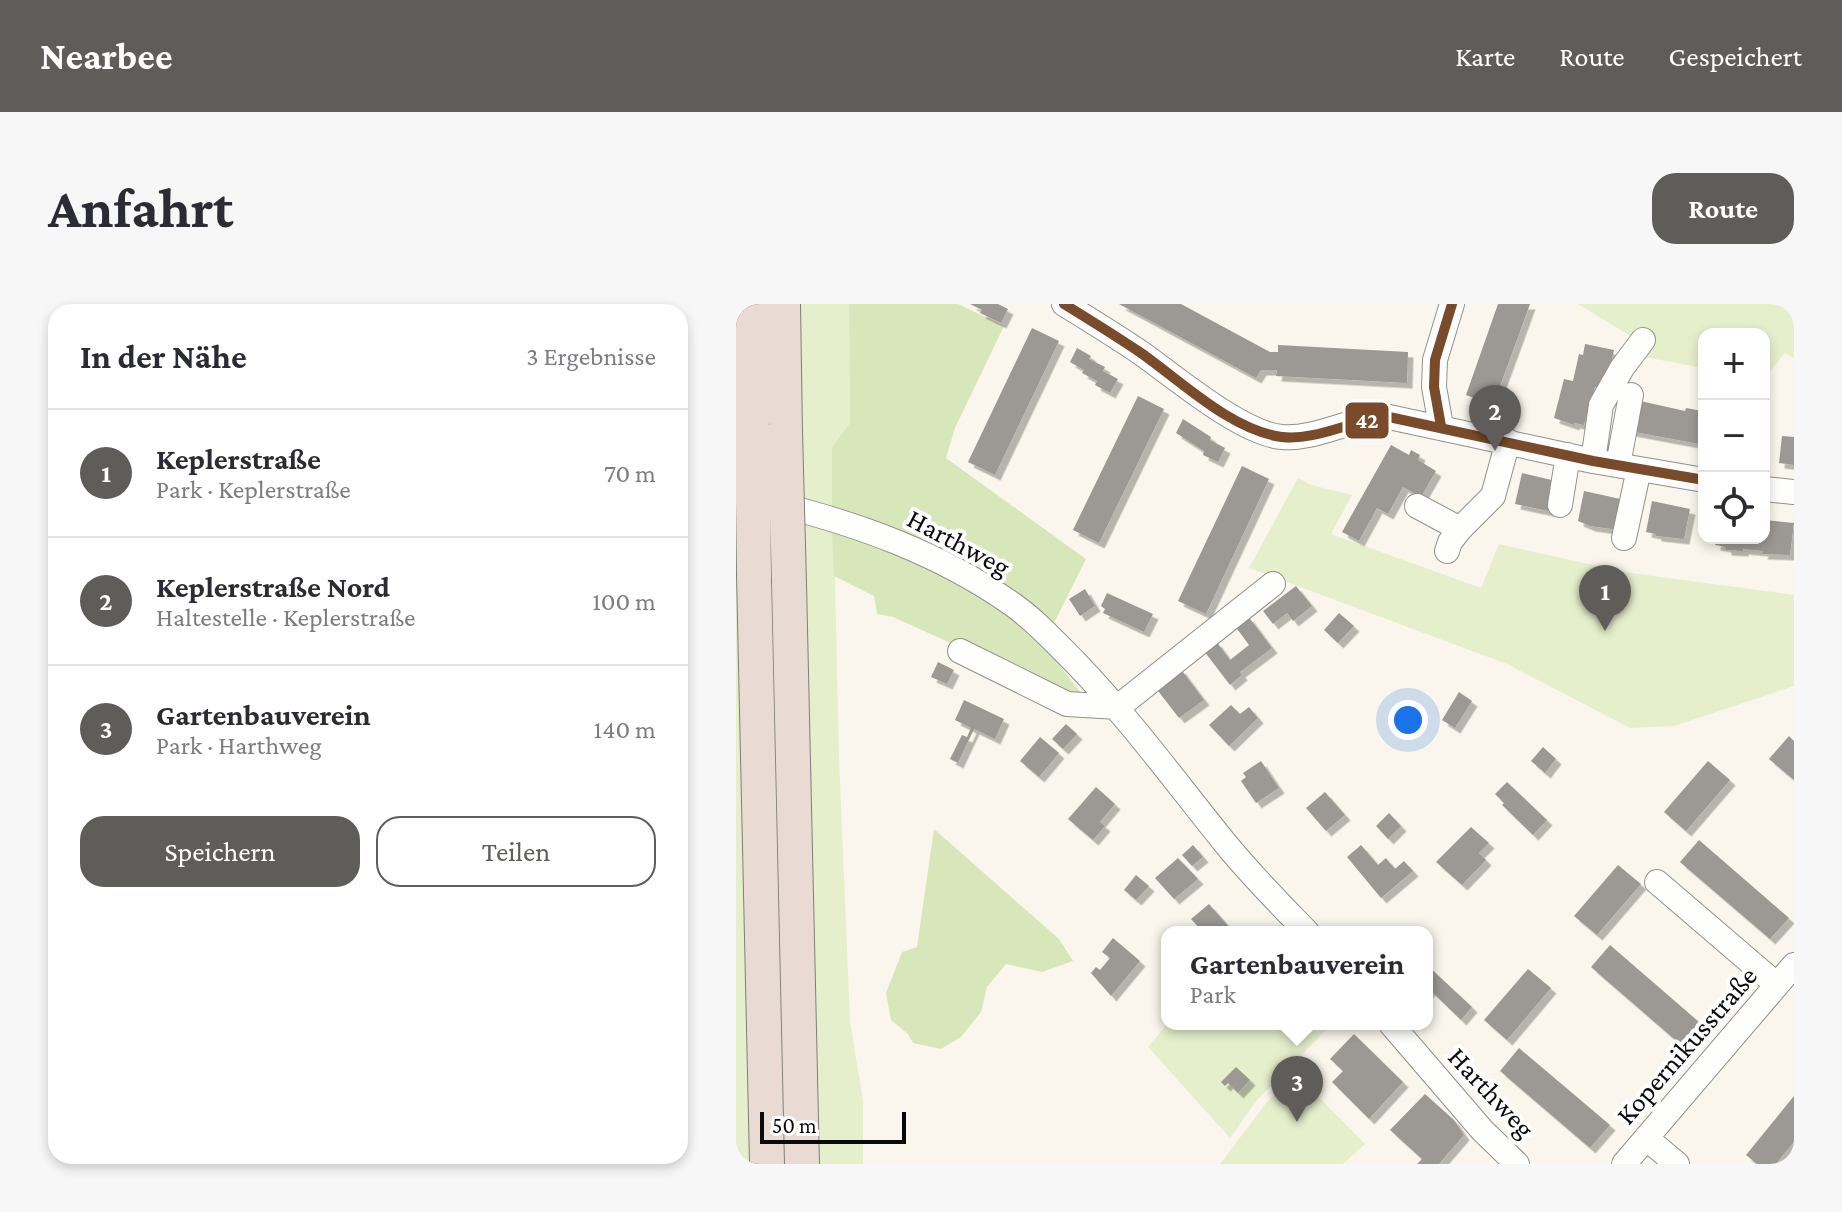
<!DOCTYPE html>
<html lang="de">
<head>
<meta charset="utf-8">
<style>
  body { margin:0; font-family:"Crimson Pro",serif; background:#f7f7f7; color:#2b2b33 }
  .controls { position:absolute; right:24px; top:24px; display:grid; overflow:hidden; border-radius:16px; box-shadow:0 4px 12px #0003 }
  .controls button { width:72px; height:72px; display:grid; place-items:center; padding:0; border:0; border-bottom:2px solid #e1e1e2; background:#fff; color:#2b2b33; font:40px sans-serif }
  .scale { position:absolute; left:24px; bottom:20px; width:146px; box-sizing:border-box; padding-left:8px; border:4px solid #0a0a0a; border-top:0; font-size:22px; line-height:28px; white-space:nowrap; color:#0a0a0a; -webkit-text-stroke:6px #fff; paint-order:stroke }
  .you { position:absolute; left:672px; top:416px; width:28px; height:28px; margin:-20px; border:6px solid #fff; border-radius:50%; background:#1a73e8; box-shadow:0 0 0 12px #1a73e833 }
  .badge { display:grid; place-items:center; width:52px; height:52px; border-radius:50%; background:#5e5d59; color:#fff; font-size:26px; font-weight:700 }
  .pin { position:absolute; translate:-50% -66px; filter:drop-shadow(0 2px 4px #0008) }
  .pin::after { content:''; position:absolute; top:42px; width:28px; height:24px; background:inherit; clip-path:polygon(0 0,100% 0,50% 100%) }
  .popup { position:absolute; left:425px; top:622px; width:272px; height:104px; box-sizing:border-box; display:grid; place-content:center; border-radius:16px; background:#fff; filter:drop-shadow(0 2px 6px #0005); font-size:26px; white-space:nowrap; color:#7c7c81 }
  .popup b { font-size:30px; color:#2b2b33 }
  .popup::after { content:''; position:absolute; left:50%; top:100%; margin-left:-16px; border:16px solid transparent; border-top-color:#fff }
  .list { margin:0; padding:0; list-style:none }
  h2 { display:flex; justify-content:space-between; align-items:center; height:104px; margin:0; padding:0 32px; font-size:34px }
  h2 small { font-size:26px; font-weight:400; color:#7c7c81 }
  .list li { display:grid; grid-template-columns:52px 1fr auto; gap:24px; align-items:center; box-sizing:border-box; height:128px; padding:0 32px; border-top:2px solid #e1e1e2 }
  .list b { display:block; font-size:30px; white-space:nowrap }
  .list p { margin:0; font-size:26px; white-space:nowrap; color:#7c7c81 }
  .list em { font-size:26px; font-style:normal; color:#7c7c81 }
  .actions { display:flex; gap:16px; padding:24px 32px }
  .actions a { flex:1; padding:18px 0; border:2px solid #5e5d59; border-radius:24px; text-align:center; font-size:28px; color:#5e5d59 }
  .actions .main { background:#5e5d59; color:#fff }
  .icon { flex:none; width:44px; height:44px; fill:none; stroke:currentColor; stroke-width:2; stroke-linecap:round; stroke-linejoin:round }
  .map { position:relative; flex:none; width:1058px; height:860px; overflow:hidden; border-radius:24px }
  header { display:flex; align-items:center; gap:48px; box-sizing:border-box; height:112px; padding:0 40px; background:#5e5d59; color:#fff }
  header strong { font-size:38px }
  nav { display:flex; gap:44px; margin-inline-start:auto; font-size:28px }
  .intro { display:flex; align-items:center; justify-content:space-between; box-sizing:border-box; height:192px; padding:0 48px }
  h1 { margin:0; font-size:56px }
  .button { padding:20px 36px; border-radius:24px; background:#5e5d59; color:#fff; font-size:28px; font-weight:700 }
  main { display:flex; gap:48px; padding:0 48px }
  aside { flex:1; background:#fff; border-radius:24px; box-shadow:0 4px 12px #0003 }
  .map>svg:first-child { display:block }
  .green { fill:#e6efcc }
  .forest { fill:#d7e7ba }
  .building { fill:#9c9893; filter:url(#shadow) }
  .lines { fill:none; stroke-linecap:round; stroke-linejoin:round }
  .minor-casing { stroke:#92908c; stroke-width:26 }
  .highway-casing { stroke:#7f7e7a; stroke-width:36 }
  .minor { stroke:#fefefc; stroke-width:24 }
  .highway { stroke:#e9dbd3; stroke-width:34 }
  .highway-bridge-casing { stroke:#7f7e7a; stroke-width:36; stroke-linecap:butt }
  .highway-bridge { stroke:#e9dbd3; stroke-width:34 }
  .bus-1-casing { stroke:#fff; stroke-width:16 }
  .bus-1 { stroke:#7a4b2a; stroke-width:10 }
  .labels { text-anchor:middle; stroke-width:8; stroke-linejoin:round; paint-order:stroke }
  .street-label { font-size:28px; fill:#0a0a0a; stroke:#fff }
  .line-badge { stroke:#fff; stroke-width:3 }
  .badge-label { font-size:22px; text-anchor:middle; font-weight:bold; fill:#fff }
</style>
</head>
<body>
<header>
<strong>Nearbee</strong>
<nav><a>Karte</a><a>Route</a><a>Gespeichert</a></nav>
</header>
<div class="intro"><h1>Anfahrt</h1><a class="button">Route</a></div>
<main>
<aside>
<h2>In der Nähe<small>3 Ergebnisse</small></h2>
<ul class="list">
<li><span class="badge">1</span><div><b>Keplerstraße</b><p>Park · Keplerstraße</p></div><em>70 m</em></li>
<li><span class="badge">2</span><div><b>Keplerstraße Nord</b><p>Haltestelle · Keplerstraße</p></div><em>100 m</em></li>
<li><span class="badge">3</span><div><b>Gartenbauverein</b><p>Park · Harthweg</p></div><em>140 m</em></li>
</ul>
<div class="actions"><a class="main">Speichern</a><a>Teilen</a></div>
</aside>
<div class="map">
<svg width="1058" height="860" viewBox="0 0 1058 860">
  <defs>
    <filter id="shadow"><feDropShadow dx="5.5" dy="5.5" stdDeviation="0" flood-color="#0004"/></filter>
  </defs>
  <rect width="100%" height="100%" fill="#faf6ed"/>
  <path class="green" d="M0,0h113l1,119 -18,24 7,311 11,263 13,80v63h-127z
    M842,0h216v54l-9,-5 -21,26v-45h-60v34l-60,-11 3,-11z
    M562,174l13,7 41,10 -21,39 150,54 18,-44 125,28 170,23v91l-120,40 -44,2 -123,-64 -258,-96z
    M431,720h165l-74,75 -28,39 -82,-91z
    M560,770l69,70 -22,20h-123l47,-62z"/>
  <path class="forest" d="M113,0h109l46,22 -49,102 -9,30 140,101 -33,66c-70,-47 -139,-98 -221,-119v-59l18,-24z
    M96,226l55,17 99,52 57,45 38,49 -31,-5 -157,-71 -16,-3 -3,-18 -40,-20z
    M198,525l125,110 14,22 -31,11 -36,-8 -19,23 -6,25 -20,25 -20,12 -28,-6 -5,-9 -17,-14 -5,-27 16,-41 15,-5z"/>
  <path class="building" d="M234,0h28l10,5 -7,14 -21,-10 2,-3z
    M383,0h62l89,48h8v-7l130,7 -1,31 -131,-7 1,-6h-16l-5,8z
    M762,0h32l-37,101 -27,-10z
    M296,24l27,13 -64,134 -27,-13z
    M849,40l29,6 -6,29 -5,10 -8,-2 -11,38 -10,-2v2l-20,-7 10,-39 9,2 6,-27 4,1z
    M341,44l14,8 -2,3 16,8 -2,4 15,8 -8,14 -15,-8 2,-4 -15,-8 2,-3 -14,-8z
    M402,92l26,13 -65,134 -26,-13z
    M900,96l49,11 1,-3 16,3 2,34 -74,-14z
    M447,115l28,18 -1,3 15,8 -7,14 -15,-7 1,-4 -28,-18z
    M1046,132l12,1v28l-15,-2z
    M655,141l18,10 2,-5 9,5 -2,5 18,11 -15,26 -18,-10 -15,27 -11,-6 -18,33 -17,-9z
    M506,162l27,13 -63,135 -28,-13z
    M786,169l38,9 -7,30 -38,-8z
    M848,187l41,9 -6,30 -29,-4 -12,-5z
    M916,197l38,8 -6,30 -28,-3v-2l-10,-2z
    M1028,216l30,3 -4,32 -28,-1 1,-3 -20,-2v2l-17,-1v-3l-11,-2 1,-7h48z
    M560,282l16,20 -19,15 -6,-8 -14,11 -10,-13z
    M349,285l10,17 -15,10 -11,-17z
    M371,289l46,21 -9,18 -41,-19 2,-4 -4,-3z
    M603,309l15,13 -16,17 -14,-13z
    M512,312l24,32 -32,24 2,3 -12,10 -26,-34 12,-10 14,19 19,-15 -14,-19z
    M202,358l16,8 -7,14 -16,-7z
    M444,364l24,32 -25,18 -24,-31z
    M723,388l13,9 -17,27 -13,-8z
    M228,396l40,19 -9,20 -21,-10 -16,34 -8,-4 12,-24 5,2 4,-9 -16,-8z
    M495,401l9,9 9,-7 9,11 -29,28 -20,-21z
    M330,420l11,10 -14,15 -11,-10z
    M1053,432l5,5v39l-25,-21z
    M304,433l19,16 -20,24 -19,-16z
    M807,443l13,12 -11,14 -14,-12z
    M525,457l18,27 -23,15 -15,-22 5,-4 -3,-4z
    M972,457l22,19 -44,51 -22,-19z
    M771,478l40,38 -14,15 -31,-30 2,-2 -9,-9z
    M360,483l19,17 -15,18 5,4 -12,14 -25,-21z
    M589,488l20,23 -19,16 -20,-23z
    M653,509l12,13 -13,13 -12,-13z
    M735,523l18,16 -10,10 7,7 -24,25 -26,-23z
    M963,536l90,78 -19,21 -90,-77z
    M457,541l10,12 -11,9 -10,-11z
    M625,541l17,20 8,-7 9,11 9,-8 9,10 -32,27 -34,-41z
    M442,554l20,21 -24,20 -19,-21z
    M882,561l23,19 -44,51 -23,-19z
    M400,571l13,11 -13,14 -12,-10z
    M473,600l22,25 -3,3h-25l-12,-13z
    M377,634l27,23 -29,35 -20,-23 5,-6 4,3 10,-12 -8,-6z
    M874,641l89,77 -19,22 -89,-77z
    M691,661l45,42 -11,13 -31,-30 -3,3z
    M792,665l23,19 -44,52 -23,-20z
    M618,730l49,48 -34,37 -37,-37 11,-11 -13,-12z
    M783,744l91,77 -20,23 -90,-77z
    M500,763l14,13 -12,13 -10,-10 -3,3 -4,-4z
    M689,790l29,26 10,15 -25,29h-22l5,-5 -32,-29z
    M1058,792v46l-18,22h-19l-11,-9z"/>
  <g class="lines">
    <g class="minor-casing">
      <path id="minor" d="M328,0c26,16 52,32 77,49 34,24 101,81 141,84 36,3 71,-21 107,-20l204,44 111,19
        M705,122l-7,-39 1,-27 17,-56
        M857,157l8,-56 21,-37 21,-28
        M882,161l13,-70
        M1028,185l30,3
        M37,199c85,21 166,50 239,101 23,16 42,37 62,57 55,57 101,120 151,182 25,31 54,60 82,89
        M824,201l8,-50
        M681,202l43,23 33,-33 15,-55
        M888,234l15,-69
        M711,247l3,-9 10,-13
        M224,347l107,53 51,3 155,-123
        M921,578l120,103
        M655,720l91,106 35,34
        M910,834l31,26
        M888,860l170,-199"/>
    </g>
    <g class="highway-casing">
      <path id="highway" d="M14,0l2,120
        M47,0l2,127
        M18,271l13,589
        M53,279l13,581"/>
    </g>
    <use href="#minor" class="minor"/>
    <use href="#highway" class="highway"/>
    <g class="highway-bridge-casing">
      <path id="highway-bridge" d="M16,120l2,151
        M49,127l4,152"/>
    </g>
    <use href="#highway-bridge" class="highway-bridge"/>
    <g class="bus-1-casing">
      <path id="bus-1" d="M328,0c26,16 52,32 77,49 40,28 91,78 141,84 36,4 71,-18 107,-20l204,44 111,19
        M705,122l-7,-39 1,-27 17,-56"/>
    </g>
    <use href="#bus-1" class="bus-1"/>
  </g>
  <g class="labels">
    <g class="street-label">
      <text transform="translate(223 238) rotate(28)" y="10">Harthweg</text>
      <text transform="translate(950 741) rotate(-49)" y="10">Kopernikusstraße</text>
      <text transform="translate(756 788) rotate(47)" y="10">Harthweg</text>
    </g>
  </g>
  <rect class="line-badge" x="608" y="97" width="46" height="39" rx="8" fill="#7a4b2a"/>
  <g class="badge-label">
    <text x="631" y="124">42</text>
  </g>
</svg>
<div class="controls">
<button>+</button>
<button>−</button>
<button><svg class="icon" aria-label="locate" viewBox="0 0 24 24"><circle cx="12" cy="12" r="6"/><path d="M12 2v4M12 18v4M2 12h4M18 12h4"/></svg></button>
</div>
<div class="scale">50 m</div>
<div class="you"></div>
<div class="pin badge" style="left:869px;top:327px">1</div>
<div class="pin badge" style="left:759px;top:147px">2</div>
<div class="pin badge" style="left:561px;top:818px">3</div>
<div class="popup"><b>Gartenbauverein</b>Park</div>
</div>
</main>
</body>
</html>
